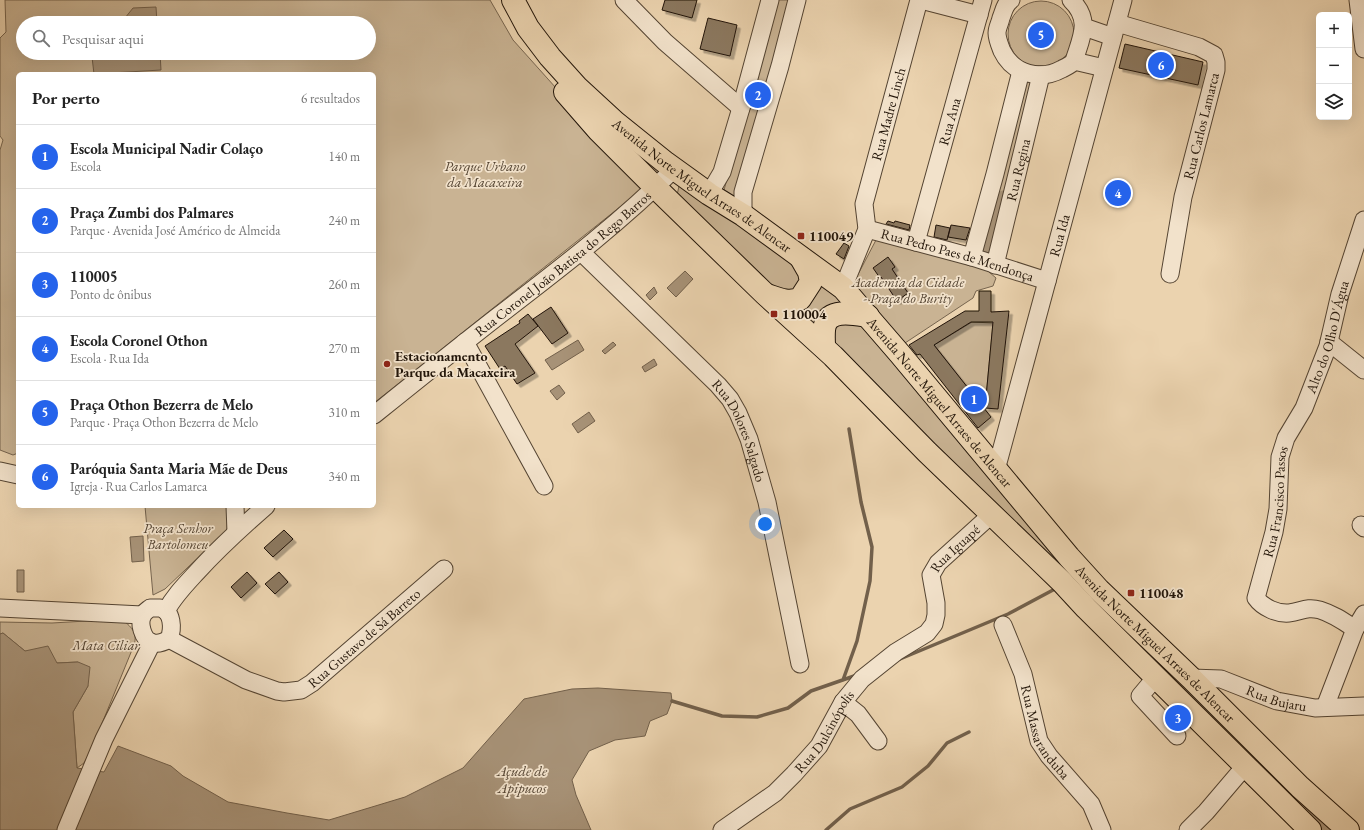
<!DOCTYPE html>
<html lang="pt">
<head>
<meta charset="utf-8">
<style>
  body { margin:0; font-family:"EB Garamond",serif; background:#f6f6f6; color:#222 }
  .controls { position:absolute; right:12px; top:12px; display:grid; overflow:hidden; border-radius:6px; box-shadow:0 4px 16px #0002 }
  .controls button { width:36px; height:36px; display:grid; place-items:center; padding:0; border:0; border-bottom:1px solid #e0e0e0; background:#fff; color:#222; font:20px sans-serif }
  .you { position:absolute; left:765px; top:524px; width:14px; height:14px; margin:-10px; border:3px solid #fff; border-radius:50%; background:#1a73e8; box-shadow:0 0 0 6px #1a73e833 }
  .badge { display:grid; place-items:center; width:26px; height:26px; border-radius:50%; background:#2563eb; color:#fff; font-size:13px; font-weight:700 }
  .pin { position:absolute; translate:-50% -50%; border:2px solid #fff; box-shadow:0 1px 4px #0006 }
  .list { margin:0; padding:0; list-style:none }
  h2 { display:flex; justify-content:space-between; align-items:center; height:52px; margin:0; padding:0 16px; font-size:17px }
  h2 small { font-size:13px; font-weight:400; color:#767676 }
  .list li { display:grid; grid-template-columns:26px 1fr auto; gap:12px; align-items:center; box-sizing:border-box; height:64px; padding:0 16px; border-top:1px solid #e0e0e0 }
  .list b { display:block; font-size:15px; white-space:nowrap }
  .list p { margin:0; font-size:13px; white-space:nowrap; color:#767676 }
  .list em { font-size:13px; font-style:normal; color:#767676 }
  .icon { flex:none; width:22px; height:22px; fill:none; stroke:currentColor; stroke-width:2; stroke-linecap:round; stroke-linejoin:round }
  .map { position:relative; flex:none; width:1364px; height:830px; overflow:hidden }
  .search { position:absolute; background:#fff; box-shadow:0 4px 16px #0002; left:16px; top:16px; width:360px; height:44px; display:flex; align-items:center; gap:10px; box-sizing:border-box; padding:0 14px; border-radius:22px; color:#767676; font-size:15px }
  .panel { position:absolute; background:#fff; box-shadow:0 4px 16px #0002; left:16px; top:72px; width:360px; height:436px; border-radius:6px }
  .map>svg:first-child { display:block }
  .green { fill:#c9b393; stroke:#76644e; fill-rule:evenodd }
  .water { fill:#a79277; stroke:#72604b }
  .lines { fill:none; stroke-linecap:round; stroke-linejoin:round }
  .stream { stroke:#72604b; stroke-width:3.5 }
  .canal { stroke:#a79277; stroke-width:13 }
  .building { fill:#8b785f; stroke:#221509; filter:url(#shadow) }
  .minor-casing { stroke:#544432; stroke-width:19 }
  .major-casing { stroke:#221509; stroke-width:24 }
  .minor { stroke:#f2e2cb; stroke-width:17 }
  .major { stroke:#ebd3af; stroke-width:22 }
  .poi-dot { fill:#8f2418; stroke:#f2e2cb; stroke-width:1.5 }
  .labels { text-anchor:middle; stroke-width:3.5; stroke-linejoin:round; paint-order:stroke }
  .street-label { font-size:14px; fill:#221509; stroke:#f2e2cb }
  .park-label { font-size:14px; font-style:italic; fill:#544432; stroke:#f2e2cb }
  .poi-label { font-size:14px; font-weight:bold; fill:#221509; stroke:#f2e2cb; text-anchor:start }
  .water-label { font-size:15px; font-style:italic; fill:#574735; stroke:#f2e2cb }
</style>
</head>
<body>
<div class="map">
<svg width="1364" height="830" viewBox="0 0 1364 830">
  <defs>
    <filter id="shadow"><feDropShadow dx="3.5" dy="3.5" stdDeviation="0" flood-color="#0004"/></filter>
  </defs>
  <rect width="100%" height="100%" fill="#ebd3af"/>
  <filter id="stains"><feTurbulence type="fractalNoise" baseFrequency=".005" numOctaves="4"/><feColorMatrix values="0 0 0 0 .2 0 0 0 0 .09 0 0 0 0 .02 0 0 0 .5 -.17"/></filter>
  <radialGradient id="worn" r=".72"><stop offset=".6" stop-color="#630" stop-opacity="0"/><stop offset="1" stop-color="#630" stop-opacity=".3"/></radialGradient>
  <path class="green" d="M5,0h485l23,40 129,144 -2,7 -266,212v-329h-356v379l-5,2 -13,-5v-300l3,-10 -3,-4v-98l6,-6zM23,23h346v30h-346z
    M776,0h15l-55,198 -11,-5 -1,-3z
    M1008 34a33 33 0 1 1 66 0a33 33 0 1 1-66 0Z
    M1023,72l17,3 -46,188 -14,-5z
    M687,185l153,110 244,290 -12,1 -396,-386 3,-14z
    M876,240l105,25 15,13 -3,8 -17,5 -3,7 -71,47 -49,-61z
    M972,322l21,1 -8,85h-2l-49,-63z
    M145,506h83l-1,23 -2,3 -60,57 -12,6z
    M121,619c10,7 17,14 13,26l-42,103 -8,15 -7,5 -4,-56 15,-26 -10,-24 -21,1 -32,-12 -22,-18 -3,1v-12l52,1z"/>
  <path class="water" d="M156,7l1,16h-36l12,-15z
    M96,53h64l1,17 -67,4 -2,-17z
    M685,271l8,8 -17,18 -9,-9z
    M654,287l3,6 -7,7 -4,-5z
    M578,340l6,10 -32,20 -7,-10z
    M613,342l3,3 -11,9 -3,-3z
    M654,359l3,6 -12,7 -3,-5z
    M559,385l6,8 -8,7 -7,-9z
    M589,412l6,9 -17,12 -6,-9z
    M143,536l1,25 -12,1 -2,-25z
    M17,570h7v22h-7z
    M3,633l22,18 23,-5 9,17 21,-1 12,5 -2,19 -15,26 4,56 27,4 14,-26 53,20 12,10 45,26 59,11 42,7 76,-23 58,-29 61,-69 48,-10 26,-1 73,5 1,8 -5,13 -17,7 -5,15 -30,4 -26,11 -17,29 4,15 15,35h-591v-196z"/>
  <g class="lines">
    <path class="stream" d="M900,659l108,-45 45,-24
      M843,680l14,-39 13,-60 2,-34 -11,-45 -12,-73
      M672,701l50,15 35,1 31,-9 23,-17 46,-16
      M826,830l24,-21 52,-22 26,-21 19,-23 22,-11"/>
    <path class="canal" d="M989,250l14,-53
      M1093,600l236,230"/>
  </g>
  <path class="building" d="M665,0h32l-5,18 -30,-8z
    M708,18l29,7 -7,31 -30,-7z
    M1125,44l78,18 -5,23 -79,-17z
    M888,221l6,2 1,-2 15,4 -1,5 -23,-6z
    M936,225l14,3 -3,12 -13,-3z
    M951,225l19,3 -4,12 -18,-3z
    M844,243l5,3 -5,13 -8,-5z
    M888,257l7,10 -3,2 16,24 -11,8 -16,-24 -1,1 -7,-10z
    M979,291h12v21l18,-1 -11,98 -13,-1 8,-86h-22l-37,23 57,72 -13,11 -58,-74 -3,1 -8,-10 56,-34h14z
    M551,307l17,26 -16,11 -19,-25z
    M528,314l10,12 -23,18 20,29 -18,11 -12,-18 -5,3 -15,-23 35,-23 -1,-2z
    M284,530l9,9 -20,18 -9,-9z
    M247,572l10,11 -16,15 -10,-11z
    M279,572l9,10 -13,12 -10,-10z"/>
  <g class="lines">
    <g class="minor-casing">
      <g id="minor">
        <path d="M624,0l41,42 76,66"/>
        <path d="M921,0l58,15"/>
        <path d="M1011,0c-7,5 -7,11 -10,18 -1,5 -4,10 -4,15 0,6 3,13 5,18 11,23 38,30 60,18 4,-2 9,-4 12,-8 7,-23 18,-41 -3,-61"/>
        <path d="M1358,0l6,49"/>
        <path d="M1117,23l82,24 15,8 2,7v8l-33,127 -13,77"/>
        <path d="M1084,27l29,10"/>
        <path d="M1074,61l30,7"/>
        <path d="M709,194l13,-22 19,-64 29,-108"/>
        <path d="M743,215v-23l37,-126 17,-66"/>
        <path id="s1" d="M867,229l105,28 75,24"/>
        <path id="s2" d="M916,242l67,-242"/>
        <path id="s3" d="M581,252l137,133 12,14 8,14 11,26 18,63 33,162"/>
        <path d="M972,257l23,-83 26,-103"/>
        <path id="s4" d="M995,265l46,-190"/>
        <path id="s5" d="M843,288l24,-59 -3,-25 55,-204"/>
        <path d="M465,342l79,144"/>
        <path d="M1329,342l35,28"/>
        <path id="s6" d="M374,415c41,-33 82,-66 123,-98 61,-47 123,-94 177,-148"/>
        <path id="s7" d="M996,470l127,-470"/>
        <path d="M0,471l18,4"/>
        <path d="M235,506l1,26"/>
        <path d="M1361,525l3,3"/>
        <path d="M0,608l142,7"/>
        <path d="M150,608c3,0 7,0 10,0 13,3 13,21 9,31 -5,3 -12,6 -18,3 -8,-3 -13,-19 -8,-27 1,-3 5,-5 7,-7z"/>
        <path d="M166,611c8,-15 19,-26 31,-39 21,-23 45,-45 69,-66"/>
        <path id="s8" d="M1003,625l20,49 16,67 10,15 42,48 11,26"/>
        <path id="s9" d="M1355,629c-12,-8 -22,-15 -35,-19 -14,-4 -19,2 -31,3 -11,1 -26,-5 -33,-15l18,-66 4,-23 2,-52 6,-19 18,-30 24,-62 12,-52 24,-74"/>
        <path id="s10" d="M169,639l77,41 31,11 7,1 17,-2 11,-7 132,-114"/>
        <path d="M1156,677l-16,19 37,40"/>
        <path id="s11" d="M1191,678l30,1 56,22 38,7 49,-2"/>
        <path d="M843,702l15,12 20,27"/>
        <path d="M1325,707l30,-78 9,-15"/>
        <path d="M66,830l38,-91 48,-96"/>
        <path id="s12" d="M722,830l53,-37 19,-19 25,-28 24,-44 19,-23 34,-27 31,-19 7,-9 2,-9v-12l-5,-28 7,-12 53,-48"/>
        <path d="M1188,830l18,-18 40,-47"/>
      </g>
    </g>
    <g class="major-casing">
      <g id="major">
        <path id="s13" d="M513,0l15,28 22,29 27,30 38,35 51,41 43,31 34,21 100,73 57,66 169,203 30,33 92,88 109,109 48,43"/>
        <path d="M565,92l34,39 57,57 109,106 68,62 94,96 135,130 24,26 224,222"/>
        <path d="M767,295c12,4 20,8 33,4l11,-17 -2,-10 -8,-14"/>
        <path d="M824,347c0,-7 -1,-16 1,-22 5,-17 30,-11 43,-9"/>
      </g>
    </g>
    <use href="#minor" class="minor"/>
    <use href="#major" class="major"/>
  </g>
  <g class="poi-dot">
    <rect x="797" y="232" width="8" height="8" rx="2"/>
    <rect x="770" y="310" width="8" height="8" rx="2"/>
    <circle cx="387" cy="364" r="4"/>
    <rect x="1127" y="589" width="8" height="8" rx="2"/>
  </g>
  <g class="labels">
    <g class="street-label">
      <text dy="5" stroke="none"><textPath href="#s5" startOffset="182">Rua Madre Linch</textPath></text>
      <text dy="5" stroke="none"><textPath href="#s2" startOffset="125">Rua Ana</textPath></text>
      <text transform="translate(1201 126) rotate(-76)" y="5">Rua Carlos Lamarca</text>
      <text dy="5" stroke="none"><textPath href="#s4" startOffset="98">Rua Regina</textPath></text>
      <text dy="5" stroke="none"><textPath href="#s13" startOffset="268">Avenida Norte Miguel Arraes de Alencar</textPath></text>
      <text dy="5" stroke="none"><textPath href="#s7" startOffset="243">Rua Ida</textPath></text>
      <text dy="5" stroke="none"><textPath href="#s1" startOffset="94">Rua Pedro Paes de Mendonça</textPath></text>
      <text dy="5" stroke="none"><textPath href="#s6" startOffset="242">Rua Coronel João Batista do Rego Barros</textPath></text>
      <text dy="5" stroke="none"><textPath href="#s9" startOffset="383">Alto do Olho D'Água</textPath></text>
      <text dy="5" stroke="none"><textPath href="#s13" startOffset="592">Avenida Norte Miguel Arraes de Alencar</textPath></text>
      <text dy="5" stroke="none"><textPath href="#s3" startOffset="242">Rua Dolores Salgado</textPath></text>
      <text dy="5" stroke="none"><textPath href="#s9" startOffset="208">Rua Francisco Passos</textPath></text>
      <text dy="5" stroke="none"><textPath href="#s12" startOffset="386">Rua Iguapé</textPath></text>
      <text dy="5" stroke="none"><textPath href="#s10" startOffset="226">Rua Gustavo de Sá Barreto</textPath></text>
      <text dy="5" stroke="none"><textPath href="#s13" startOffset="916">Avenida Norte Miguel Arraes de Alencar</textPath></text>
      <text dy="5" stroke="none"><textPath href="#s11" startOffset="89">Rua Bujaru</textPath></text>
      <text dy="5" stroke="none"><textPath href="#s8" startOffset="116">Rua Massaranduba</textPath></text>
      <text dy="5" stroke="none"><textPath href="#s12" startOffset="144">Rua Dulcinópolis</textPath></text>
    </g>
    <g class="park-label">
      <text x="485" y="171">Parque Urbano<tspan x="485" dy="16">da Macaxeira</tspan></text>
      <text x="908" y="287">Academia da Cidade<tspan x="908" dy="16">- Praça do Burity</tspan></text>
      <text x="178" y="533">Praça Senhor<tspan x="178" dy="16">Bartolomeu</tspan></text>
      <text x="106" y="650">Mata Ciliar</text>
    </g>
    <g class="poi-label">
      <text x="809" y="241">110049</text>
      <text x="782" y="319">110004</text>
      <text x="395" y="361">Estacionamento<tspan x="395" dy="16">Parque da Macaxeira</tspan></text>
      <text x="1139" y="598">110048</text>
    </g>
    <g class="water-label">
      <text x="522" y="776">Açude de<tspan x="522" dy="17">Apipucos</tspan></text>
    </g>
  </g>
  <rect width="100%" height="100%" filter="url(#stains)"/>
  <rect width="100%" height="100%" fill="url(#worn)"/>
</svg>
<div class="controls">
<button>+</button>
<button>−</button>
<button><svg class="icon" aria-label="layers" viewBox="0 0 24 24"><path d="M12 4l9 5-9 5-9-5zM3 14l9 5 9-5"/></svg></button>
</div>
<div class="you"></div>
<div class="pin badge" style="left:974px;top:399px">1</div>
<div class="pin badge" style="left:758px;top:95px">2</div>
<div class="pin badge" style="left:1178px;top:718px">3</div>
<div class="pin badge" style="left:1118px;top:193px">4</div>
<div class="pin badge" style="left:1041px;top:35px">5</div>
<div class="pin badge" style="left:1161px;top:65px">6</div>
<div class="search"><svg class="icon" aria-label="search" viewBox="0 0 24 24"><circle cx="10" cy="10" r="6"/><path d="M15 15l6 6"/></svg>Pesquisar aqui</div>
<section class="panel">
<h2>Por perto<small>6 resultados</small></h2>
<ul class="list">
<li><span class="badge">1</span><div><b>Escola Municipal Nadir Colaço</b><p>Escola</p></div><em>140 m</em></li>
<li><span class="badge">2</span><div><b>Praça Zumbi dos Palmares</b><p>Parque · Avenida José Américo de Almeida</p></div><em>240 m</em></li>
<li><span class="badge">3</span><div><b>110005</b><p>Ponto de ônibus</p></div><em>260 m</em></li>
<li><span class="badge">4</span><div><b>Escola Coronel Othon</b><p>Escola · Rua Ida</p></div><em>270 m</em></li>
<li><span class="badge">5</span><div><b>Praça Othon Bezerra de Melo</b><p>Parque · Praça Othon Bezerra de Melo</p></div><em>310 m</em></li>
<li><span class="badge">6</span><div><b>Paróquia Santa Maria Mãe de Deus</b><p>Igreja · Rua Carlos Lamarca</p></div><em>340 m</em></li>
</ul>
</section>
</div>
</body>
</html>
